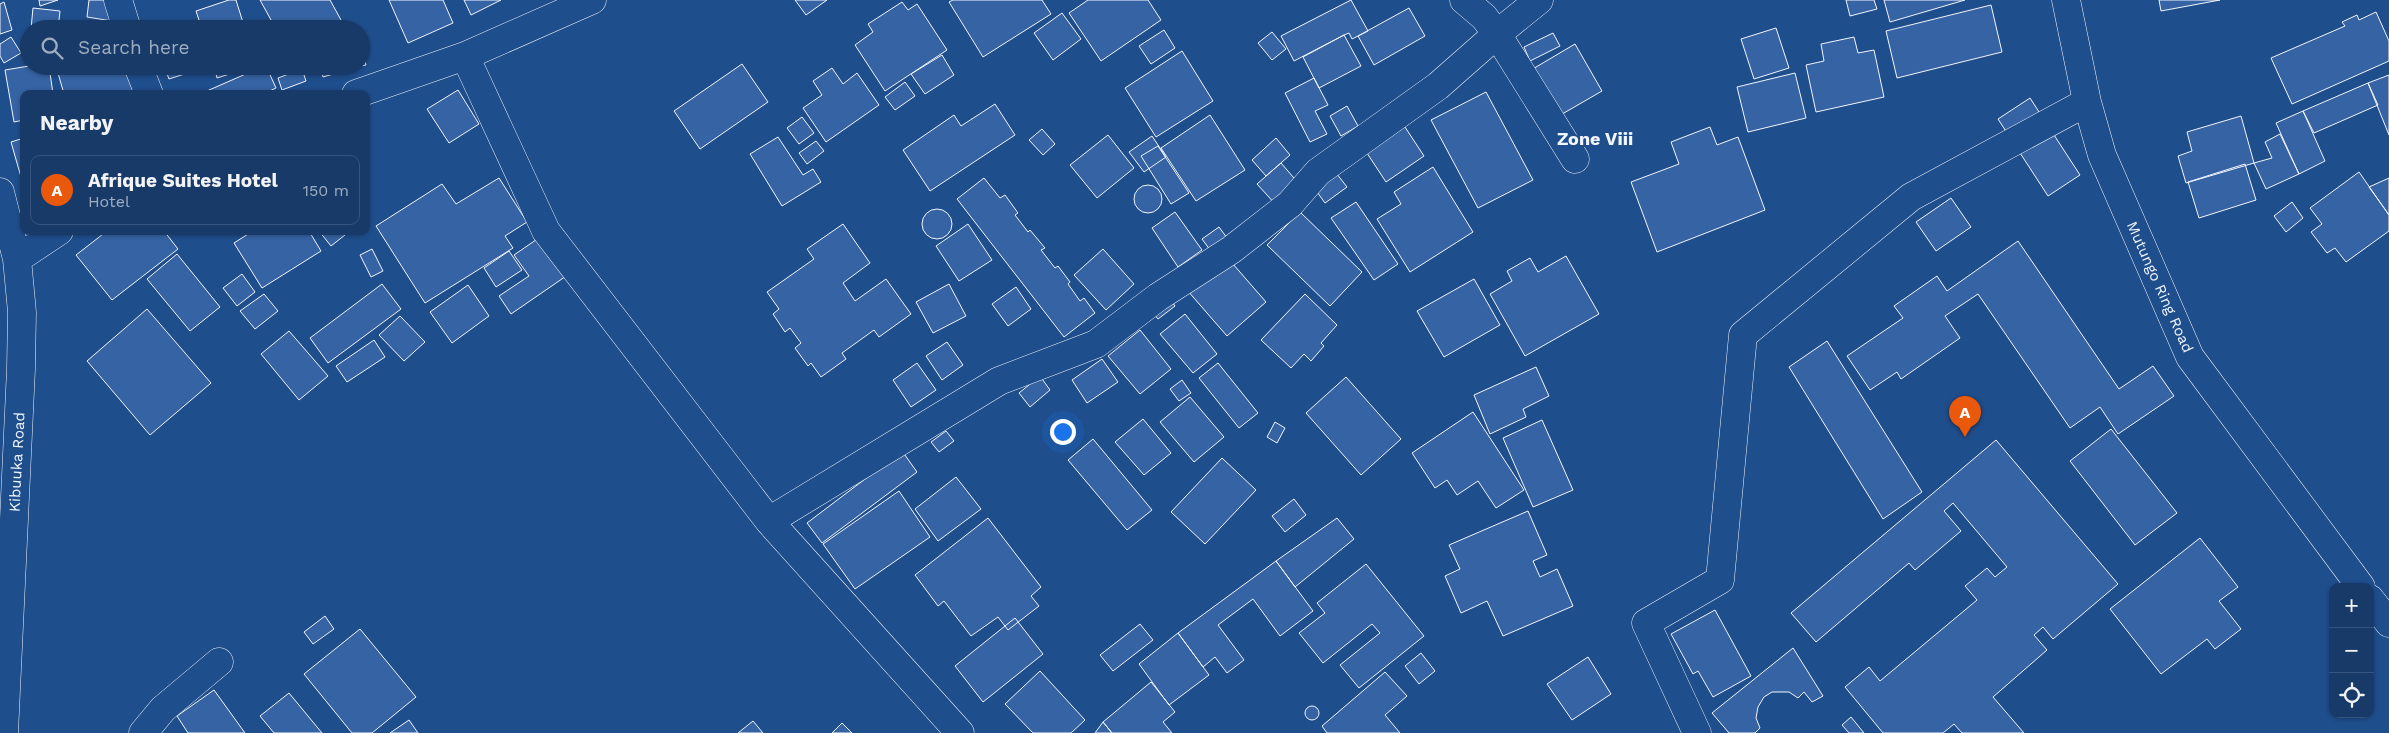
<!DOCTYPE html>
<html lang="en">
<head>
<meta charset="utf-8">
<style>
  body { margin:0; font-family:"Work Sans",sans-serif; background:#244571; color:#f1f3f6 }
  .controls { position:absolute; right:15px; bottom:15px; display:grid; overflow:hidden; border-radius:10px; box-shadow:0 1px 4px #0004 }
  .controls button { width:45px; height:45px; display:grid; place-items:center; padding:0; border:0; border-bottom:1px solid #36547d; background:#173a69; color:#f1f3f6; font:25px sans-serif }
  .you { position:absolute; left:1062px; top:431px; width:18px; height:18px; margin:-12px; border:4px solid #fff; border-radius:50%; background:#1a73e8; box-shadow:0 0 0 8px #1a73e833 }
  .badge { display:grid; place-items:center; width:32px; height:32px; border-radius:50%; background:#ea580c; color:#fff; font-size:16px; font-weight:700 }
  .pin { position:absolute; translate:-50% -41px; filter:drop-shadow(0 1px 2px #0008) }
  .pin::after { content:''; position:absolute; top:26px; width:18px; height:15px; background:inherit; clip-path:polygon(0 0,100% 0,50% 100%) }
  .list { margin:0; padding:0; list-style:none }
  h2 { display:flex; justify-content:space-between; align-items:center; height:65px; margin:0; padding:0 20px; font-size:21px }
  h2 small { font-size:16px; font-weight:400; color:#9eadc0 }
  .list li { display:grid; grid-template-columns:32px 1fr auto; gap:15px; align-items:center; box-sizing:border-box; height:70px; margin:0 10px 10px; padding:0 10px; border:1px solid #36547d; border-radius:10px }
  .list b { display:block; font-size:19px; white-space:nowrap }
  .list p { margin:0; font-size:16px; white-space:nowrap; color:#9eadc0 }
  .list em { font-size:16px; font-style:normal; color:#9eadc0 }
  .icon { flex:none; width:28px; height:28px; fill:none; stroke:currentColor; stroke-width:2; stroke-linecap:round; stroke-linejoin:round }
  .map { position:relative; flex:none; width:2389px; height:733px; overflow:hidden }
  .search { position:absolute; background:#173a69; box-shadow:0 1px 4px #0004; left:20px; top:20px; width:350px; height:55px; display:flex; align-items:center; gap:12px; box-sizing:border-box; padding:0 18px; border-radius:28px; color:#9eadc0; font-size:19px }
  .panel { position:absolute; background:#173a69; box-shadow:0 1px 4px #0004; left:20px; top:90px; width:350px; height:145px; border-radius:10px }
  .map>svg:first-child { display:block }
  .building { fill:#3563a3; stroke:#f2f6ff }
  .lines { fill:none; stroke-linecap:round; stroke-linejoin:round }
  .minor-casing { stroke:#f2f6ff; stroke-width:29 }
  .minor { stroke:#1f4e8c; stroke-width:28 }
  .labels { text-anchor:middle; stroke-width:4; stroke-linejoin:round; paint-order:stroke }
  .street-label { font-size:15px; fill:#f2f6ff; stroke:#1f4e8c }
  .quarter-label { font-size:18px; font-weight:bold; fill:#f2f6ff; stroke:#1f4e8c }
</style>
</head>
<body>
<div class="map">
<svg width="2389" height="733" viewBox="0 0 2389 733">
  <rect width="100%" height="100%" fill="#1f4e8c"/>
  <path class="building" d="M39,0h19l-18,6z
    M89,0h27l-4,21 -25,-4z
    M229,0h7l9,29h-43l-6,-18z
    M260,0h70l16,29h-70z
    M389,0h54l10,23 -45,20z
    M464,0h37l-30,15z
    M795,0h32l-21,15z
    M953,0h89l9,14 -68,43 -34,-55z
    M1088,0h60l13,20 -60,41 -32,-48z
    M1351,0l17,31 -16,8 -3,-6 -5,2 -50,26 -13,-25z
    M1846,0h28l3,9 -27,7z
    M1884,0h81l-75,22z
    M2159,0h61l-59,11z
    M4,2l8,28 -12,4v-30z
    M902,2l6,8 9,-6 30,46 -62,41 -30,-46 18,-13 -5,-8z
    M1991,5l11,47 -105,26 -11,-47z
    M33,8l27,3 -2,18h-27z
    M1409,8l16,28 -51,29 -16,-29z
    M2376,12l13,29v20l-97,43 -21,-46 74,-32 -3,-4 15,-7 2,5z
    M1062,13l19,26 -28,21 -19,-27z
    M1776,28l13,40 -35,11 -13,-40z
    M1164,30l11,18 -24,16 -12,-18z
    M1272,32l14,17 -14,11 -14,-17z
    M1553,33l7,13 -30,15 -6,-14z
    M1344,35l17,31 -42,22 -16,-31z
    M11,37l10,16 -17,10 -4,-7v-12z
    M1854,37l4,16 16,-3 10,47 -68,15 -10,-47 18,-4 -3,-17z
    M1575,44l27,47 -45,26 -26,-47z
    M361,47l5,18 -5,1z
    M1182,51l31,50 -57,36 -31,-49z
    M942,55l12,20 -29,19 -14,-20z
    M742,64l26,38 -68,47 -26,-38z
    M29,66h20l4,28h-29v26l-10,2 -9,-52z
    M56,66h71l8,28h-71z
    M164,66h32l1,4 -28,9z
    M214,66h41l-38,12z
    M264,66h2l10,22 -13,6h-63z
    M320,66h41l-38,11z
    M832,68l11,16 14,-11 22,32 -53,37 -23,-34 19,-13 -9,-14z
    M302,69l4,12 -24,9 -4,-12z
    M1795,73l11,45 -58,14 -11,-45z
    M2389,75v60l-21,-52z
    M1314,78l14,27 -13,6 12,23 -17,8 -25,-49z
    M905,82l10,14 -20,14 -10,-13z
    M2368,83l10,22 -64,28 -11,-22z
    M458,90l21,34 -30,19 -22,-34z
    M1486,92l47,88 -55,28 -47,-88z
    M2030,98l50,77 -32,21 -50,-77z
    M995,104l20,31 -85,56 -27,-41 51,-35 7,11z
    M1347,106l11,20 -17,10 -11,-20z
    M2303,111l22,50 -26,13 -23,-51z
    M1210,115l35,55 -49,31 -35,-53z
    M2241,116l13,47 -68,20 -8,-27 14,-5 -5,-19z
    M802,117l12,16 -15,11 -12,-16z
    M1401,121l23,35 -38,26 -23,-35z
    M1710,127l7,18 21,-8 27,73 -108,42 -26,-70 48,-18 -8,-22z
    M1042,129l13,15 -12,11 -14,-15z
    M2280,134l19,40 -33,15 -12,-26 18,-5 -7,-16z
    M1108,135l26,33 -37,30 -27,-33z
    M1152,136l14,21 -22,15 -15,-20z
    M778,137l25,38 10,-6 8,13 -39,24 -32,-52z
    M24,138v46h-1l-12,-42z
    M1276,138l14,17 -24,21 -14,-16z
    M816,141l8,10 -17,13 -8,-11z
    M1158,146l31,47 -18,11 -30,-48z
    M1281,163l19,22 -23,21 -20,-22z
    M2245,164l11,36 -57,18 -11,-36z
    M1433,167l40,65 -63,40 -33,-53 24,-15 -7,-12z
    M1333,169l14,18 -22,16 -13,-18z
    M2359,172l30,43v16l-43,31 -11,-14 -8,5 -16,-21 11,-8 -12,-16z
    M499,178l28,44 -22,14 8,12 -88,55 -49,-77 66,-42 14,20z
    M984,178l16,20 5,-3 13,18 -3,2 13,17 2,-2 15,18 -4,2 14,18 3,-2 12,16 -2,2 12,17 4,-3 11,15 -31,24 -107,-138z
    M2389,178v37l-20,-28z
    M1134 199a14 14 0 1 1 28 0a14 14 0 1 1-28 0Z
    M1951,198l20,29 -35,24 -20,-29z
    M1356,202l42,62 -24,16 -43,-62z
    M2292,202l11,16 -17,14 -12,-16z
    M922 224a15 15 0 1 1 30 0a15 15 0 1 1-30 0Z
    M1175,212l27,38 -24,17 -26,-39z
    M1300,212l62,60 -32,34 -63,-61z
    M843,224l27,39 -27,20 12,18 31,-22 25,35 -32,23 -5,-7 -32,23 4,6 -25,18 -10,-14 -3,3 -13,-18 6,-5 -11,-15 -5,4 -12,-18 6,-5 -12,-17 47,-33 -7,-10z
    M968,224l24,36 -33,21 -23,-35z
    M1219,227l11,15 -17,12 -11,-15z
    M107,231h57l14,18 -66,51 -36,-45z
    M253,231h56l12,20 -59,37 -28,-45z
    M319,231h31l-19,15z
    M546,233l26,39 -61,42 -12,-18 30,-20 -15,-21z
    M2018,241l101,148 34,-23 21,30 -56,38 -18,-27 -30,21 -92,-134 -33,22 15,22 -59,41 -4,-7 -27,18 -23,-34 56,-38 -9,-12 43,-30 10,15z
    M372,249l11,22 -12,6 -11,-22z
    M1103,249l31,35 -28,26 -32,-35z
    M509,251l13,19 -26,17 -12,-19z
    M177,254l43,53 -30,24 -43,-52z
    M1226,256l40,46 -39,34 -40,-46z
    M1566,256l33,58 -74,42 -35,-62 22,-13 -5,-10 23,-13 8,14z
    M242,274l13,18 -18,14 -14,-18z
    M1474,279l26,46 -56,32 -27,-46z
    M382,284l19,25 -73,54 -18,-25z
    M949,284l17,32 -33,17 -17,-31z
    M468,285l21,31 -37,27 -22,-31z
    M1016,287l15,22 -23,17 -16,-22z
    M264,294l14,17 -23,18 -15,-18z
    M1166,294l9,12 -17,13 -9,-11z
    M1305,294l32,31 -16,18 3,3 -13,15 -7,-7 -13,14 -30,-28z
    M147,309l64,74 -61,52 -63,-74z
    M1185,314l32,40 -24,19 -33,-39z
    M400,316l25,26 -21,19 -25,-26z
    M1140,330l31,39 -31,25 -32,-38z
    M289,331l39,45 -29,24 -38,-46z
    M374,340l11,17 -38,25 -11,-16z
    M1827,341l95,151 -39,27 -94,-152z
    M947,342l16,23 -21,15 -16,-24z
    M1102,359l16,23 -31,21 -15,-23z
    M917,363l19,27 -25,17 -18,-27z
    M1218,363l40,50 -19,15 -40,-50z
    M1536,367l13,29 -26,13 3,8 -36,17 -16,-39z
    M1040,376l10,14 -20,17 -11,-14z
    M1346,377l55,62 -40,36 -55,-62z
    M1182,380l9,13 -12,8 -9,-12z
    M1190,397l34,40 -30,25 -34,-40z
    M1473,412l51,78 -28,18 -18,-27 -21,14 -10,-15 -12,8 -23,-35z
    M1143,419l28,34 -27,22 -29,-33z
    M1542,420l31,70 -40,17 -30,-69z
    M1275,422l10,6 -8,15 -10,-6z
    M2111,429l66,84 -42,32 -65,-84z
    M946,431l8,10 -15,11 -8,-10z
    M1093,439l59,71 -25,20 -59,-70z
    M1996,440l122,144 -65,55 -10,-12 -9,8 13,15 -54,47 31,36h-62l-8,-9 -11,9h-60l-38,-46 24,-20 11,14 97,-81 -12,-14 22,-18 8,9 12,-10 -54,-64 -9,8 17,20 -46,39 -6,-7 -93,79 -25,-29z
    M902,451l15,21 -95,71 -15,-20z
    M1222,458l34,32 -51,54 -34,-32z
    M956,477l25,32 -43,32 -23,-32z
    M899,491l31,46 -75,52 -32,-45z
    M1294,499l12,16 -21,17 -13,-16z
    M1528,511l19,44 -14,6 7,16 17,-8 16,37 -70,30 -16,-35 -26,12 -16,-37 15,-7 -11,-24z
    M988,518l53,69 -10,9 8,10 -31,24 -10,-13 -27,19 -27,-35 -6,5 -23,-31z
    M1337,518l17,21 -59,48 -19,-26z
    M2200,538l38,49 -19,14 22,28 -26,20 -8,-10 -46,35 -51,-65z
    M1276,561l37,50 -33,25 -27,-37 -35,26 26,35 -17,13 -12,-16 -12,10 -25,-34z
    M1366,564l58,72 -65,52 -19,-23 40,-32 -8,-9 -49,39 -24,-30 26,-20 -8,-10z
    M1715,610l36,66 -38,21 -15,-26 -5,3 -22,-40z
    M325,616l9,13 -21,15 -9,-12z
    M1015,618l28,36 -60,48 -28,-36z
    M1140,624l13,16 -40,31 -13,-16z
    M360,629l56,68 -44,36h-20l-48,-59z
    M1178,633l31,42 -40,30 -30,-41z
    M1793,648l30,48 -11,6 -8,-10 -6,6 -9,-6h-17l-8,5 -6,10 -2,11 4,10 -5,5h-26l-17,-20z
    M1421,653l14,18 -16,13 -14,-18z
    M1588,657l23,37 -39,26 -25,-36z
    M1040,671l45,49 -14,13h-38l-28,-29z
    M1385,672l22,24 -22,19 15,18h-73l-5,-7z
    M1151,682l24,30 -12,10 9,11h-60l-9,-11z
    M214,690l31,43h-57l-11,-17z
    M289,693l33,40h-48l-14,-17z
    M1305 713a7 7 0 1 1 14 0a7 7 0 1 1-14 0Z
    M1851,717l13,16h-15l-7,-8z
    M409,720l9,13h-28z
    M753,721l10,12h-25z
    M1103,722l9,11h-17z
    M842,723l10,10h-20z"/>
  <g class="lines">
    <g class="minor-casing">
      <path id="minor" d="M118,0l9,29
        M1464,0l20,17 13,17 42,-34
        M2066,0l21,102 15,53 88,202 171,230
        M465,56l81,175 223,290 191,212
        M138,66l11,28
        M356,94l109,-38 127,-56
        M0,192l17,67 5,53 -1,57 -17,364
        M17,259l42,-28
        M769,521l230,-140 97,-37 62,-47 73,-47 59,-46 28,-32 120,-86 59,-52 78,125
        M2370,599l19,24
        M143,733l20,-24 56,-47
        M1697,733l-51,-110 74,-43 23,-245 168,-138 176,-95"/>
    </g>
    <use href="#minor" class="minor"/>
  </g>
  <g class="labels">
    <g class="street-label">
      <text transform="translate(2160 287) rotate(66)" y="5">Mutungo Ring Road</text>
      <text transform="translate(17 462) rotate(-87)" y="5">Kibuuka Road</text>
    </g>
    <g class="quarter-label">
      <text x="1595" y="145">Zone Viii</text>
    </g>
  </g>
</svg>
<div class="controls">
<button>+</button>
<button>−</button>
<button><svg class="icon" aria-label="locate" viewBox="0 0 24 24"><circle cx="12" cy="12" r="6"/><path d="M12 2v4M12 18v4M2 12h4M18 12h4"/></svg></button>
</div>
<div class="you"></div>
<div class="pin badge" style="left:1965px;top:437px">A</div>
<div class="search"><svg class="icon" aria-label="search" viewBox="0 0 24 24"><circle cx="10" cy="10" r="6"/><path d="M15 15l6 6"/></svg>Search here</div>
<section class="panel">
<h2>Nearby<small></small></h2>
<ul class="list">
<li><span class="badge">A</span><div><b>Afrique Suites Hotel</b><p>Hotel</p></div><em>150 m</em></li>
</ul>
</section>
</div>
</body>
</html>
